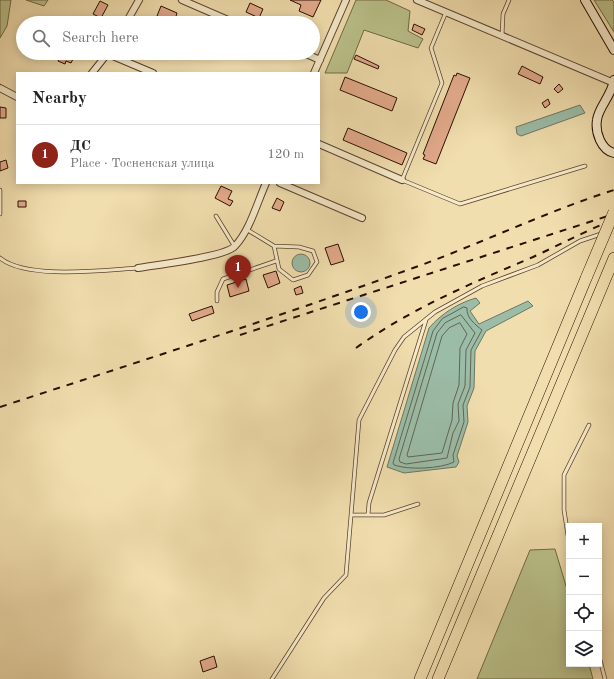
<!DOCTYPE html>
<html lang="en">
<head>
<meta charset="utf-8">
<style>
  body { margin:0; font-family:"Old Standard TT",serif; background:#f2f2f2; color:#202124 }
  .controls { position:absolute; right:12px; bottom:12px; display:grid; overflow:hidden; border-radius:0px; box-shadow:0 2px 10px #0003 }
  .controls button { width:36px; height:36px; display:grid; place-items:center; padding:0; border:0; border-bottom:1px solid #e0e0e0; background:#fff; color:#202124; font:20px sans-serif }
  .you { position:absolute; left:361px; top:312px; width:14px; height:14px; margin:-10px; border:3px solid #fff; border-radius:50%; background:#1a73e8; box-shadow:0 0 0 6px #1a73e833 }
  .badge { display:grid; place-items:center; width:26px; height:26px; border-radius:50%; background:#8f2418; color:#fff; font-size:13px; font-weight:700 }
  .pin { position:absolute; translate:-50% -33px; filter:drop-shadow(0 1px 2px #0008) }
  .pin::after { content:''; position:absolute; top:21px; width:14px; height:12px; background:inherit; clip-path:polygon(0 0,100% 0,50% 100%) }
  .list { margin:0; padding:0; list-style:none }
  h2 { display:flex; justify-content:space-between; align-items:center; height:52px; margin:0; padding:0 16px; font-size:17px }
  h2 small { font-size:13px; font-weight:400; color:#757577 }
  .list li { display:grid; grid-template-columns:26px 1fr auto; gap:12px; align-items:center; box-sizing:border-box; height:60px; padding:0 16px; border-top:1px solid #e0e0e0 }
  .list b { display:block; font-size:15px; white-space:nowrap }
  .list p { margin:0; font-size:13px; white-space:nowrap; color:#757577 }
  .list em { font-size:13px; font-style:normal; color:#757577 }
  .icon { flex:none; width:22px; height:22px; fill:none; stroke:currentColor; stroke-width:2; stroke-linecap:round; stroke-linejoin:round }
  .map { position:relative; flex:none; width:614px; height:679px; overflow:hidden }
  .search { position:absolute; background:#fff; box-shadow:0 2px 10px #0003; left:16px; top:16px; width:304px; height:44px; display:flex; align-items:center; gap:10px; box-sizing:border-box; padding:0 14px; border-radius:22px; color:#757577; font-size:15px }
  .panel { position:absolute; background:#fff; box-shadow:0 2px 10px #0003; left:16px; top:72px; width:304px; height:112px; border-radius:0px }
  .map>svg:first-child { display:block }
  .green { fill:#bac18a; stroke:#726845 }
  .water { fill:#9bbca7; stroke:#6d7664 }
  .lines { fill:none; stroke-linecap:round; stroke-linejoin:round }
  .shore { stroke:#626554; stroke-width:1 }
  .building { fill:#e3aa8b; stroke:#290e00 }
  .lane-casing { stroke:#5b422c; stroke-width:4.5 }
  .street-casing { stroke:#5b422c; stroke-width:8 }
  .secondary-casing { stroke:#290e00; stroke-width:10 }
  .highway-casing { stroke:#290e00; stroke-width:12 }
  .lane { stroke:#f6eaca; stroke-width:3 }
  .street { stroke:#f6eaca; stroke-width:6 }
  .secondary { stroke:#f6eaca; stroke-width:8 }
  .highway { stroke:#f1deae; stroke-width:11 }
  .rail { stroke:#290e00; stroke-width:2; stroke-dasharray:7 7; stroke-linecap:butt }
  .highway-bridge-casing { stroke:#290e00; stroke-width:12; stroke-linecap:butt }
  .highway-bridge { stroke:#f1deae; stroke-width:11 }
</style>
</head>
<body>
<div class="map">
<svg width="614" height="679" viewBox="0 0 614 679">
  <rect width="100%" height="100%" fill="#f1deae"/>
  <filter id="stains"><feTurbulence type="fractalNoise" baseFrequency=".005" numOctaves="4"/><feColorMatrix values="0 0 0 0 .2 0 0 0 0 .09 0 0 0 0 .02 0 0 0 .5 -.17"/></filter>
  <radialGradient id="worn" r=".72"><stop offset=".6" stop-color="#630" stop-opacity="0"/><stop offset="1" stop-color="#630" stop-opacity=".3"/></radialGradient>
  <path class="green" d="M0,0h11l-4,26 -7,12z
    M26,0h22l-4,6z
    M356,0h30l24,11 -2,20 15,8 -5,9 -54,-18 -17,43h-22z
    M594,0h18l2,2v30z
    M555,549l14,47v68h20l4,15h-116l53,-129z"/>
  <path class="water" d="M580,105l5,8 -64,23 -4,-2 -1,-7z
    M292 263a9 9 0 1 1 18 0a9 9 0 1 1-18 0Z
    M476,298l4,5 -10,8 9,13 49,-23 5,5 -47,25 -11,20 -1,37 -7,18 1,16 -11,34 2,6 -3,5 -52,6 -17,-6 42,-139c12,-14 29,-25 47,-30z"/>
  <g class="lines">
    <path class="shore" d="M464,307l3,1c-1,10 9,17 15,22l-11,20 -1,37 -7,18 1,17 -11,33 1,7c-14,7 -46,8 -60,3l-1,-2 40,-132 9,-12z
      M461,315l14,18 -9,17 -1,36 -7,18 1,17 -6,12 -6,25 -41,6 -6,-2 -1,-3 38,-126 8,-10z
      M460,323l7,11 -7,14 -1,37 -6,18 -1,17 -10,33 -34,4 -1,-2 35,-119 7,-8z"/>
  </g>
  <path class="building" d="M290,0h31l-8,17 -14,-6 2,-6z
    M100,1l8,4 -7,13 -8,-4z
    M250,3l13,6 -4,9 -13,-6z
    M161,6l16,7 -3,10 -17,-7z
    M414,24l11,5 -3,6 -10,-5z
    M62,53l12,4 -3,6 -5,-2 -1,3 -7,-3z
    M356,55l23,11 -1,3 -24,-10z
    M522,66l21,11 -3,7 -22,-10z
    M457,73l13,5 -34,86 -13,-5 2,-4 -2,-1 31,-79 2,1z
    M345,77l52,21 -5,13 -52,-21z
    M559,84l4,5 -5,4 -4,-4z
    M548,99l2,5 -5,4 -3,-5z
    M0,107l6,1v10h-6z
    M348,128l59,25 -5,12 -59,-25z
    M6,160l2,8 -8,3v-9z
    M221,186l11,5 -4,8 5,2 -3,5 -15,-8z
    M277,198l7,4 -4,9 -8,-3z
    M18,201h8v6h-8z
    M338,244l6,17 -13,4 -6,-17z
    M276,271l4,12 -12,5 -5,-13z
    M246,279l3,12 -19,6 -3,-12z
    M301,286l2,7 -7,2 -2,-6z
    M212,306l2,7 -22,8 -3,-7z
    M214,656l3,11 -14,5 -3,-11z"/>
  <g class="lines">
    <g class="lane-casing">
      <path id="lane" d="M446,12l-15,36 11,35 -40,97 58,24 125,-38
        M502,36l1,-22 6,-14
        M0,190v24
        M216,216l19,31
        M246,229l28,17 25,1 14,4 4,11 -9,13 -15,5 -14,-11 -5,-23
        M0,258c27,22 104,12 138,10
        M217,301v-9l6,-13 53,-18
        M418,504l-34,11h-16l1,-12 57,-183
        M351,515h17
        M569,542l-5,-32v-35l25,-50
        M599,656l6,23
        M272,679l52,-81 22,-23 13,-155 36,-70 9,-13 31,-25 47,-26 56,-21 42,-24 21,-7"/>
    </g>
    <g class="street-casing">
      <path id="street" d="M182,0l53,23
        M417,0l197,83
        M126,23l13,-23
        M304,53l16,7
        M108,54l45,19
        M92,73l16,-20
        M314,73l32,-73
        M0,88l17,9
        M319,144l83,36
        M280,183l82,35
        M138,268c17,-3 88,-11 97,-22 15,-16 22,-43 31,-63"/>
    </g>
    <g class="secondary-casing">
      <path id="secondary" d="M585,0l29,50
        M614,80c-2,15 -16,28 -17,40 -2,12 4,30 17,33"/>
    </g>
    <g class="highway-casing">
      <path id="highway" d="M420,679l167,-403
        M438,679l176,-421"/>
    </g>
    <use href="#lane" class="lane"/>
    <use href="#street" class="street"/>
    <use href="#secondary" class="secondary"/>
    <use href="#highway" class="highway"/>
    <path class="rail" d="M240,335l374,-121
      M356,348c54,-39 116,-65 177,-91 26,-12 51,-25 77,-36
      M0,407c138,-45 276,-89 413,-139 67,-24 132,-56 201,-78"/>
    <g class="highway-bridge-casing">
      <path id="highway-bridge" d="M587,276l27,-64"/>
    </g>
    <use href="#highway-bridge" class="highway-bridge"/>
  </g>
  <rect width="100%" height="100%" filter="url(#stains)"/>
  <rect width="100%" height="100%" fill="url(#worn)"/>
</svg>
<div class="controls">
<button>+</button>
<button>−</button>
<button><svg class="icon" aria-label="locate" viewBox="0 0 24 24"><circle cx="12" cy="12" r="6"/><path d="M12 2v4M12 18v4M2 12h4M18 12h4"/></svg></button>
<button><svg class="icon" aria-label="layers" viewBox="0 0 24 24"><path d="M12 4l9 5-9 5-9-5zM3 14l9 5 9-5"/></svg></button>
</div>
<div class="you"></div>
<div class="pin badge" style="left:238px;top:288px">1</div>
<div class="search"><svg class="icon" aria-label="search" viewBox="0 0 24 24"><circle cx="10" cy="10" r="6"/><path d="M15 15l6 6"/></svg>Search here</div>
<section class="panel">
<h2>Nearby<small></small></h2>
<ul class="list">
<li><span class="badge">1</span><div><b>ДС</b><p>Place · Тосненская улица</p></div><em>120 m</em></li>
</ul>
</section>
</div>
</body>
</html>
